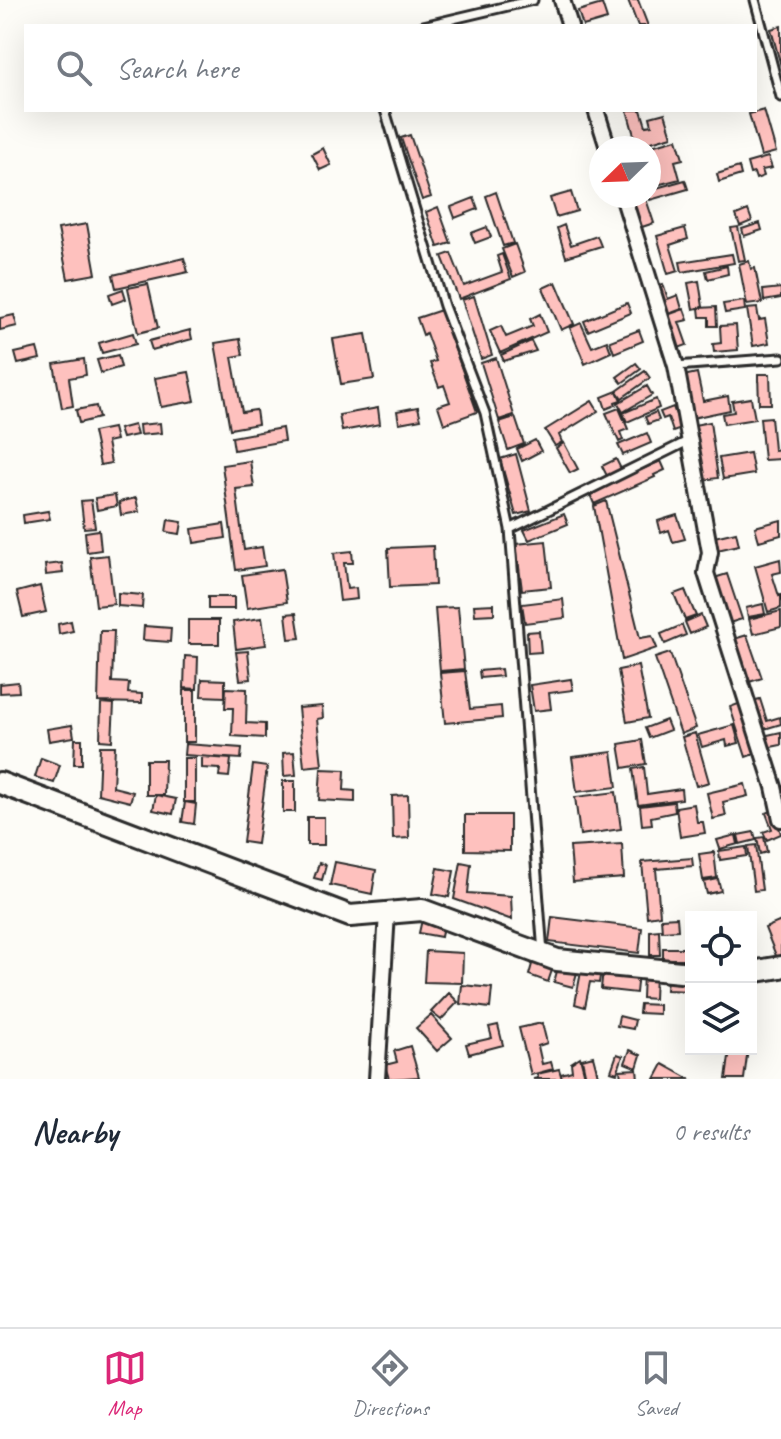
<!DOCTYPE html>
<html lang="en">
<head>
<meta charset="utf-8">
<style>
  body { margin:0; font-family:Caveat,sans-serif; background:#f6f6f7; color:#1f2937 }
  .controls { position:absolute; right:24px; bottom:24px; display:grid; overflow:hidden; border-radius:0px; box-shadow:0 8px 32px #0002 }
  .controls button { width:72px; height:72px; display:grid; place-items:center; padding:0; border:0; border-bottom:2px solid #e0e1e3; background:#fff; color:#1f2937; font:40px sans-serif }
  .compass { position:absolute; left:589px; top:136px; width:72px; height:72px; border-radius:50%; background:#fff; box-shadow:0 8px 32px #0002; rotate:247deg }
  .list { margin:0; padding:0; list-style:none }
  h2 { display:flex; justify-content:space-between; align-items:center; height:104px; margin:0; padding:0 32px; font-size:34px }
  h2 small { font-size:26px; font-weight:400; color:#747a83 }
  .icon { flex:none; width:44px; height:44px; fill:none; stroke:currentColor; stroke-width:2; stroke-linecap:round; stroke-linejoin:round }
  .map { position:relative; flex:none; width:781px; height:1079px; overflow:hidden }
  .search { position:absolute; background:#fff; box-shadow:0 8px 32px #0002; left:24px; right:24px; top:24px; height:88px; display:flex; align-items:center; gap:20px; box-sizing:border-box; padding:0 28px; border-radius:0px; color:#747a83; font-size:30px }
  .sheet { height:248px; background:#fff }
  nav { display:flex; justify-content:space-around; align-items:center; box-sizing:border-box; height:112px; border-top:2px solid #e0e1e3; background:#fff; font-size:22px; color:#747a83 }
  nav a { display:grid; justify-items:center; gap:4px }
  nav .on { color:#db2777 }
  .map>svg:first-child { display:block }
  .building { fill:#fec1be; stroke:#2b2b2b; stroke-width:2 }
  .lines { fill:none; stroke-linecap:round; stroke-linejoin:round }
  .lane-casing { stroke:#2b2b2b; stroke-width:13 }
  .street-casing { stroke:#2b2b2b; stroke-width:20 }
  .secondary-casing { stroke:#2b2b2b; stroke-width:26 }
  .lane { stroke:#fdfcf7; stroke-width:7 }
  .street { stroke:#fdfcf7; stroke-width:14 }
  .secondary { stroke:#fdfcf7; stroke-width:20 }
</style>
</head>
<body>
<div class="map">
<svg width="781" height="1079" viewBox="0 0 781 1079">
  <rect width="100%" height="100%" fill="#fdfcf7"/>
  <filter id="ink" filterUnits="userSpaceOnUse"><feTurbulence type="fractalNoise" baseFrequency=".0125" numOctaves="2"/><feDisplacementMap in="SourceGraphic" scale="16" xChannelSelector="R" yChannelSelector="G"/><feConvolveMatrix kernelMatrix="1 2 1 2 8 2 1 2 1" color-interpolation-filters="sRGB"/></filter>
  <g filter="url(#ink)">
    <path class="building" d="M628,0h10l10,26h-10z
      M602,4l5,15 -24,7 -5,-15z
      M781,26v40l-10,-37z
      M627,110h14l5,16 6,-1 -2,-8 15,-4 7,23 -35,10z
      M764,110l12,42 -15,4 -12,-42z
      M410,135l21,62 -9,3 -21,-62z
      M677,139l6,20 -8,2 5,18 -31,8v-39h-5z
      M323,148l8,17 -11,5 -8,-16z
      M768,157l4,11 -10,2 2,6 -8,3 -2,-6 -4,1 -3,-11z
      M739,167l2,8 -22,7 -2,-8z
      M685,180l3,9 -38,11 -1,-10z
      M496,192l17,51 -10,3 -17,-50z
      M571,192l6,19 -21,6 -6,-19z
      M626,196h19l9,27 -18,6z
      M474,198l4,11 -23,9 -4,-11z
      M438,207l13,36 -13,4 -12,-35z
      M748,210l4,11 -12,5 -4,-11z
      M760,223l2,7 -18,6 -2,-7z
      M87,224l9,50 -28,5 -10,-50z
      M564,225l7,20 26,-9 4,10 -35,11 -9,-29z
      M487,227l4,10 -16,6 -4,-10z
      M738,227l7,33 -7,1 -7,-33z
      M685,228l3,11 -18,6 8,26 -10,3 -11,-38z
      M515,244l10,28 -12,5 -11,-28z
      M451,253l13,33 38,-14 -5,-16 5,-2 9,25 -52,20 -17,-43z
      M732,254l2,9 -52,9 -2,-10z
      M184,258l4,14 -72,16 -3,-13z
      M749,261l2,8 4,-1 7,35 -15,2 -8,-41z
      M727,266l1,8 -20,5 -2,-8z
      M699,281l4,26 -10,2 -5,-26z
      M556,282l18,42 -13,6 -18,-42z
      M148,284l10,44 -20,5 -10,-45z
      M663,284l5,15 10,-4 4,14 -19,7 -10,-29z
      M781,288v10l-17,3 -1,-11z
      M123,289l3,10 -14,5 -3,-10z
      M474,296l18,59 -11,4 -19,-59z
      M744,301l1,9 -20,3 -2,-9z
      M627,303l4,10 -43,18 -4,-10z
      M716,307l1,19h-8v-9h-9l-1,-9z
      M757,308l2,12 6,-1 4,24 -16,3 -6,-37z
      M684,309l4,11 -9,2 8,23 -14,5 -11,-33z
      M441,310l36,102 -33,12 -6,-18 12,-4 -6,-17 -5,2 -9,-24 6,-2 -10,-28 -3,2 -6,-17z
      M540,314l7,18 -47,21 -10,-22 11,-5 5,11 27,-11 -3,-7z
      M14,315l3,11 -17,4v-12z
      M581,323l11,24 15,-6 4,11 -26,12 -15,-36z
      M736,325l2,25 -24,2 -1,-8 8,-1 -1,-17z
      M190,330l2,9 -40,11 -3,-9z
      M639,330l4,11 -29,12 -4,-12z
      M133,333l3,11 -34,9 -3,-10z
      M366,334l8,45 -33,5 -8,-45z
      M240,339l3,16 -11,2 10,55 14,-2 2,14 -28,5 -15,-86z
      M531,341l5,10 -32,10 -3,-6z
      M37,348l3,11 -22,5 -3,-11z
      M118,355l3,12 -20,6 -4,-13z
      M496,358l18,57 -15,5 -18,-57z
      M84,359l2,16 -17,3 4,28 -11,2 -8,-44z
      M636,363l5,6 -19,14 -5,-6z
      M645,371l5,7 -28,20 -5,-7z
      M189,372l6,29 -34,6 -6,-29z
      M697,373l6,28 25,-5 2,14 -38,8 -9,-42z
      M758,374h12l1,30h-12z
      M647,386l5,9 -29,17 -5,-9z
      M617,391l4,9 -6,2 1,3 -10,4 -4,-12z
      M751,398l4,21 -31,5 -2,-10 12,-2 -2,-11z
      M656,399l3,9 -32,14 -4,-9z
      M592,401l6,10 -39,24 3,7 -7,4 -10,-16z
      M96,406l3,12 -20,5 -3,-13z
      M418,407l3,12 -22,4 -2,-12z
      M673,407l8,22 -8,3 -5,-15 -5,2 -3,-7z
      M378,408l2,16 -38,7 -3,-16z
      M619,408l9,21 -8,3 3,8 -4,2 -13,-29z
      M656,412l3,8 -11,4 -3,-7z
      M515,417l9,27 -16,6 -9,-28z
      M771,417l3,33 7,-1v10l-17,1 -4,-42z
      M710,422l8,56 -15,2 -9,-55z
      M160,423l1,10 -21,2 -1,-10z
      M134,425l3,10 -15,3 -3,-9z
      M113,428l3,12 -9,2 4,21 -11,2 -7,-33z
      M282,428l2,13 -50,9 -2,-13z
      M647,433l4,10 -28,12 -5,-10z
      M535,440l6,11 -19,10 -5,-12z
      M564,443l14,26 -8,4 -14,-25z
      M750,453l4,21 -31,5 -4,-21z
      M516,454l15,57 -15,4 -16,-56z
      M616,459l5,10 -14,7 -5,-10z
      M250,461l4,26 -18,2 8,61 18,-3 3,19 -29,4 -14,-105z
      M661,461l4,9 -11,5 1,2 -61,27 -5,-12z
      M115,495l2,11 -20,4 -2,-12z
      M136,498l3,14 -18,3 -2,-13z
      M91,500l4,27 -11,1 -3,-27z
      M606,501l34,137 12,-2 5,12 -35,12 -28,-154z
      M48,511l2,8 -26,4 -1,-8z
      M564,514l4,10 -39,16 -5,-10z
      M677,515l8,24 -12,3 -4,-12 -8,3 -3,-12z
      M168,520l14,2 -2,12 -14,-2z
      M781,520v15l-22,6 -4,-14z
      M224,524l2,14 -32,5 -2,-14z
      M99,530l2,20 -14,2 -2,-20z
      M736,532l3,13 -26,6 -3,-13z
      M546,541l5,46 -29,3 -6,-46z
      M433,546l2,39 -45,2 -2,-39z
      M352,551l1,12h-9l3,26 9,-1 1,11 -17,2 -6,-48z
      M108,555l6,49 -18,2 -6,-49z
      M780,559l1,13 -9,2 7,22 2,-1v13l-13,4 -13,-46z
      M62,563l1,10 -17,2 -1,-10z
      M282,569l5,33 -40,6 -5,-33z
      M727,574l15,45 -16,5 -15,-45z
      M40,586l6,26 -23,5 -6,-25z
      M685,590l11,26 -11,4 -11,-26z
      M118,593l25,2 -1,13 -24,-2z
      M208,597h26v12h-26z
      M563,599l2,19 -40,5 -3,-19z
      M494,604v10l-19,1 -1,-10z
      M763,604l2,10 -17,3 -2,-9z
      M458,607l6,62 -24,2 -5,-63z
      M781,611v16l-28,7 -4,-15z
      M296,613l4,25 -11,1 -3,-25z
      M701,615l5,12 -16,7 -5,-12z
      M262,618l4,27 -30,4 -3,-27z
      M188,620h31v24h-31z
      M71,621l2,10 -14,3 -1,-10z
      M682,625l4,10 -21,9 -4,-10z
      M144,626l27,2 -1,14 -27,-2z
      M100,631h14l-2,51 17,1 -1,10 14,1v9l-44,-1z
      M539,631l2,21 -13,1 -1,-21z
      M747,635l15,43 -16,5 -15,-43z
      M248,651l3,28 -11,1 -4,-28z
      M670,653l26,75 -15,6 -26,-76z
      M185,656l13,1 -1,32 -13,-1z
      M638,666l10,52 -21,4 -9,-52z
      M501,669l1,7 -22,2 -1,-7z
      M465,671l5,38 31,-3 1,12 -57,5 -5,-50z
      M202,679l23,1v17l-24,-1z
      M571,679l2,11 -24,3 2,16 -17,2 -4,-26z
      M18,682l1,10 -19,1v-9z
      M226,688l21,1 -1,34 19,1v14l-33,-2 1,-28h-8z
      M184,690h11v52h-11z
      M760,699l7,22 13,-4 1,7 -20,6 -9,-29z
      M101,703l13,1 -2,37 -12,-1z
      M741,703l16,50 -11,4 -16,-50z
      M322,706l1,12 -6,1 5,46 -18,2 -6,-59z
      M666,720l4,10 -21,8 -4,-10z
      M72,725l2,12 -25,4 -2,-12z
      M734,725l5,18 -12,3 -1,-6 -24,7 -4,-12z
      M781,732v13l-15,3 -3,-12z
      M695,733l14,49 -13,4 -14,-49z
      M75,739h7v25h-8z
      M642,740l4,24 -23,4 -4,-24z
      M185,744l57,4 -1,11 -57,-4z
      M100,746h15l-2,41 20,5 -3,10 -32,-8z
      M294,752l2,23 -12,1 -1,-23z
      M612,752l5,35 -40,5 -5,-35z
      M202,757l29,2 -2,18 -10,-1 1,-7 -18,-1z
      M41,758l19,7 -6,18 -19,-6z
      M184,758h11v44h-11z
      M146,760h19l-1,35h-18z
      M253,765l14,2 -10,77 -14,-2z
      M644,767l3,27 34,-5 1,10 -44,6 -5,-36z
      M321,769l24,1 -1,20 11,1v11l-36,-2z
      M283,781h12v31h-12z
      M745,784l3,12 -25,6 3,14 -13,3 -6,-26z
      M616,792l5,37 -41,6 -5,-38z
      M156,795l20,4 -3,15 -20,-4z
      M408,795l1,43 -16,1 -1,-43z
      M185,802l11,2 -2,20 -12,-2z
      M674,802l1,10 -24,5 1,7 -10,1 -2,-19z
      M694,804l3,18h6l2,11 -25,4 -4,-30z
      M774,810l7,24 -14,6 -4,-8 9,-3 -6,-16z
      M465,815h45v36l-45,-1z
      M307,817h17v28h-17z
      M754,832l2,8 -16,4 -2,-9z
      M736,835l2,9 -18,5 -3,-9z
      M764,837l3,15 -7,2 -3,-16z
      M622,844l2,34 -51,4 -3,-35z
      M756,845l6,45 -8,1 -6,-45z
      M746,847l1,9 -27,4 -1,-9z
      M714,852l3,26 -14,2 -4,-26z
      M692,858l1,8 -37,3 4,46 -13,2 -5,-55z
      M335,862l41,8 -4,24 -42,-9z
      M461,862l10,2 -3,29 43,3 1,24 -58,-21z
      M319,863l7,2 -4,15 -8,-2z
      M438,868l16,3 -5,26 -16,-3z
      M718,879l3,12 -14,3 -3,-12z
      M423,915l21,5 -3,17 -22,-4z
      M552,917l90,11 -3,25 -90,-11z
      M677,917l1,13 -16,1 -1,-13z
      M781,921v35l-4,2 -12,-30z
      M659,930l1,25h-10v-24z
      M663,948h28v11h-28z
      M426,951l37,2 -1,30 -38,-1z
      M534,957l20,7 -6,18 -19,-7z
      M559,964l19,5 -5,18 -19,-5z
      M582,966l19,4 -2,13 -9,-1 -5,25 -10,-3z
      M603,969l35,3 -2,21 -35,-4z
      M643,973l12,1 -1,25 -12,-1z
      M667,977l24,1v13l-25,-1z
      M462,985l30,3 -2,20 -30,-4z
      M449,993l9,9 -17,18 -10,-8z
      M640,1004l19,1v9l-20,-1z
      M431,1015l21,23 -15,13 -21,-23z
      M619,1016l16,4 -2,9 -16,-3z
      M542,1023l5,20 -9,3 4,18 9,-2 2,7 -22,6 -12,-47z
      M498,1025l5,20 -34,9 -3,-10 26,-6 -3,-11z
      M410,1046l9,31 -30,2 -4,-14 12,-3 -3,-11z
      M730,1049h18l-4,30h-18z
      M630,1050l11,5 -4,13 -12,-5z
      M617,1054l6,2 -6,17 -6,-2z
      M593,1056l5,19 -12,3 -4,-19z
      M580,1057l5,19 -23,3 -1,-5 11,-3 -1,-8z
      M663,1064l27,15h-35z
      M559,1069l3,10h-29l5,-1 -1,-4z
      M637,1069l1,10h-17l-1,-9z"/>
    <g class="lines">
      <g class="lane-casing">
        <path id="lane" d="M755,0l26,97
          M423,26l110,-26
          M385,110l59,196 41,107 25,116 33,424
          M676,366l105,-8
          M510,529l178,-88"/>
      </g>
      <g class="street-casing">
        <path id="street" d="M562,0l8,26
          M596,110l12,38
          M623,196l53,170 34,186 -4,21 68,214 7,32
          M377,1079l10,-166"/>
      </g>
      <g class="secondary-casing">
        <path id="secondary" d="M0,783l350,133 72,-6 135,50 134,13
          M751,972l30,-5"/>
      </g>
      <use href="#lane" class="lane"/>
      <use href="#street" class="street"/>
      <use href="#secondary" class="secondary"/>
    </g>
  </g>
</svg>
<div class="controls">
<button><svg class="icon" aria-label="locate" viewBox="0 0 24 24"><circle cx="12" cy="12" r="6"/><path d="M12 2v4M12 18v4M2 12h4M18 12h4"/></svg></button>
<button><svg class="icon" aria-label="layers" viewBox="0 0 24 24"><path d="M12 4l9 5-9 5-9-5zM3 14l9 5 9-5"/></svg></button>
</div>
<svg class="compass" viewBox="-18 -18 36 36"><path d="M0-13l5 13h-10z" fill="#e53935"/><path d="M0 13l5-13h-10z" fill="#747a83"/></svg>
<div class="search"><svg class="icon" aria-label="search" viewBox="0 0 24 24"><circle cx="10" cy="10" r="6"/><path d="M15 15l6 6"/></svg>Search here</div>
</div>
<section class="sheet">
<h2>Nearby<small>0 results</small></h2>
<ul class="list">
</ul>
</section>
<nav>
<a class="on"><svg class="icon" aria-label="map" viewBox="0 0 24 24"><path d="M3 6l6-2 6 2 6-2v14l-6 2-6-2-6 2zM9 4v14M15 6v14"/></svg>Map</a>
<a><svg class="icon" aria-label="directions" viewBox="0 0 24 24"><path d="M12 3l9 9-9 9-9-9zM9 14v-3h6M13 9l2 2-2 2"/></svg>Directions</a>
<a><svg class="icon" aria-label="saved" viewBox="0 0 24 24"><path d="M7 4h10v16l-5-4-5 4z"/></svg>Saved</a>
</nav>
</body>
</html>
